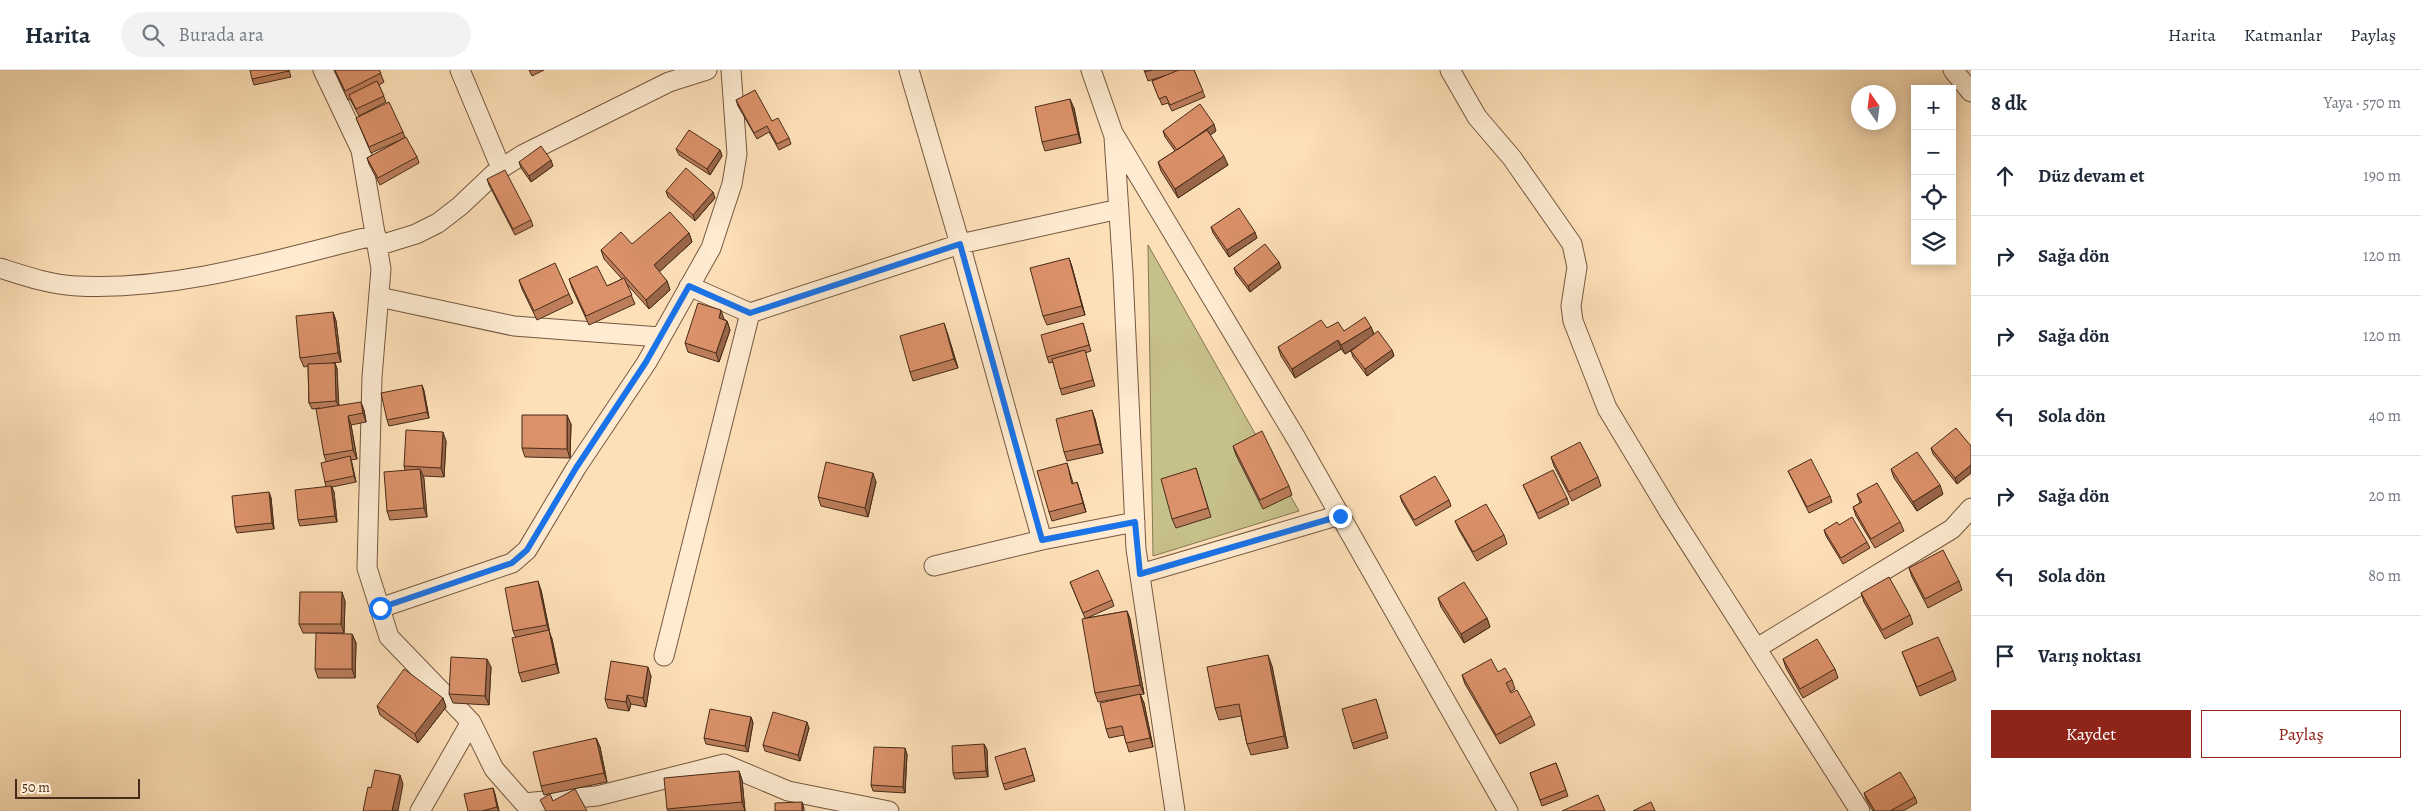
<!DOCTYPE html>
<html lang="tr">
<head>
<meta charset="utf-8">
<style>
  body { margin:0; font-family:Alegreya,serif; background:#f2f2f3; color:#1f2937 }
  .controls { position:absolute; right:15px; top:15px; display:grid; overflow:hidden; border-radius:0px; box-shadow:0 2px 12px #0003 }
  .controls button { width:45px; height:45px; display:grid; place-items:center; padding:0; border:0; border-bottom:1px solid #e0e1e3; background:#fff; color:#1f2937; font:25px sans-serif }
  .compass { position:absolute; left:1851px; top:15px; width:45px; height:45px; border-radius:50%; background:#fff; box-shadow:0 2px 12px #0003; rotate:346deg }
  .scale { position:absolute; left:15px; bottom:12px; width:125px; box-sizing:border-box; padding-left:5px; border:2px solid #472b18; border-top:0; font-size:14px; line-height:18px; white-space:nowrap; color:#472b18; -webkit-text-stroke:4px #feebd1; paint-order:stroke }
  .stop { position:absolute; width:15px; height:15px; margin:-11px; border:4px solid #1a73e8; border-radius:50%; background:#fff }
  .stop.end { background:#1a73e8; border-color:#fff; box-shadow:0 1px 5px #0008 }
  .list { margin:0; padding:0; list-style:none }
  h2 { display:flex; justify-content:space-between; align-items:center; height:65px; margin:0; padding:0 20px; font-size:21px }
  h2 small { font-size:16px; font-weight:400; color:#747a83 }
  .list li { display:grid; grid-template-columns:32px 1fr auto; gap:15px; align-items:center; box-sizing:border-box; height:80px; padding:0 20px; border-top:1px solid #e0e1e3 }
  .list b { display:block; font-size:19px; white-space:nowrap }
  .list em { font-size:16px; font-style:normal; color:#747a83 }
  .actions { display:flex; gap:10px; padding:15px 20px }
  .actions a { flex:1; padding:11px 0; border:1px solid #8f2418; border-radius:0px; text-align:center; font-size:18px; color:#8f2418 }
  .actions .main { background:#8f2418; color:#fff }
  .icon { flex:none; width:28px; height:28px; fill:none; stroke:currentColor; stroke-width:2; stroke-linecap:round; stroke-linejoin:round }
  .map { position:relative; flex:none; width:1971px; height:741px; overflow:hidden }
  header { display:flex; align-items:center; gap:30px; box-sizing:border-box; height:70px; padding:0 25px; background:#fff; border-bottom:1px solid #e0e1e3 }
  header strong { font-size:24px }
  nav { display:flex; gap:28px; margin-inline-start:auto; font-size:18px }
  .search { width:350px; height:45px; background:#f2f2f3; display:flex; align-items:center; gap:12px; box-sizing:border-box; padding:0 18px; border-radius:28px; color:#747a83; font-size:19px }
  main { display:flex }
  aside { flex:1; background:#fff }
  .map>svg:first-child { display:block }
  .green { fill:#c6c08a; stroke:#867651 }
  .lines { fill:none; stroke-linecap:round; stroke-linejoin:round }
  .minor-casing { stroke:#755840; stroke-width:21 }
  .minor { stroke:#feebd1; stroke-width:19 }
  .wall { fill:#bc7d5b; stroke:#472b18 }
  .shaded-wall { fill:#99664a; stroke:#472b18 }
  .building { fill:#db916a; stroke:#472b18 }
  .route { stroke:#1a73e8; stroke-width:6 }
</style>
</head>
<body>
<header>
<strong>Harita</strong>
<div class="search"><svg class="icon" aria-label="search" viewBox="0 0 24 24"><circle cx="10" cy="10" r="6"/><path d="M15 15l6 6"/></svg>Burada ara</div>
<nav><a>Harita</a><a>Katmanlar</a><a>Paylaş</a></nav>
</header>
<main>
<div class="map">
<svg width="1971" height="741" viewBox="0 0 1971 741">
  <rect width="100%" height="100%" fill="#fee0b8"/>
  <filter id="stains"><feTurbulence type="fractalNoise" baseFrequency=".004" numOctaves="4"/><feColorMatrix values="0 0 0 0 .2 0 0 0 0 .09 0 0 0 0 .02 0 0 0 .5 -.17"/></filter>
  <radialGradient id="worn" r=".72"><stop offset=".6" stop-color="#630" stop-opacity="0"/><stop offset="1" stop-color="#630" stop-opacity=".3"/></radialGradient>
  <path class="green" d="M1148,175l151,266 -146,45z"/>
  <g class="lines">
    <g class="minor-casing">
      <path id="minor" d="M323,0l38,80 20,119 -9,108 -5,191 22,69 82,85 23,47 30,34 73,-7 127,-32 64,27 101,20
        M460,0l41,98
        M909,0l51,174 82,296
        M1091,0l22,63 183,305 212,373
        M1450,0l27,47 35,41 60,86 5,23 -6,39 2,15 34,87 63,105 190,298
        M1953,0l18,22
        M1114,67l9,136 13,276 39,262
        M377,176l39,-12 22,-11 22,-17 37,-35 25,-16 147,-73 38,-12
        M0,198c25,8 51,17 77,18 101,5 202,-27 299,-51
        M689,216l61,27 210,-69 159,-35
        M379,227l135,29 146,11
        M934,496l108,-26 93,-18
        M1140,504l200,-59
        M380,538l132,-45 15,-13 49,-82 71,-106 64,-114 21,-64 5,-30 -6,-84
        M1757,578l195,-119 19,-21
        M664,586l86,-343
        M420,741l51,-89"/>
    </g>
    <use href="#minor" class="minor"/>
  </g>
  <path class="wall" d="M289,0l2,7 -37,8 -2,-6z
    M334,0h45l5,12 -5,3 7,17 -27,14 -9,-17 -2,1z
    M529,0h15l-12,6z
    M1144,0h50l11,27 -33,14 -4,-8 -6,2 -10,-24 12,-5 -16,5z
    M736,30l36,21 17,17 2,6 -12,6 -10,-18 -12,7 -19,-33z
    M1074,38l7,35 -36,8 -3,-9z
    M356,48l47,14 2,6 12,19 2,6 -39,22 -11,-21 -2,-6 38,-20 -34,15z
    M1163,61h53l-6,4 18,30 -50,33 -17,-27 -3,-9 17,-11 -10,-14z
    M676,79l44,1 2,6 -12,19 -31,-20z
    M519,92l34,4 -22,16 -10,-14z
    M487,109l44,41 2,6 -18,9 -26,-50z
    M666,121l49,7 -20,23 -27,-24z
    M1211,157l46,11 -28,19 -16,-24z
    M689,163l3,9 -33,30 8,9 3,9 -21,19 -23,-26 9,21 -46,21 -17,-37 -3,-9 38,7 15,-7 -18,-20 -3,-9z
    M1069,188l3,9 13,48 -38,10 -4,-9z
    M1234,198h47l-31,24 -14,-18z
    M519,210l50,14 4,9 -36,17 -15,-31z
    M333,242l3,9 5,41 -9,1h3l2,6 1,36 26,5 2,12 -15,3 6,34 -6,1 5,22 -24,5 2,5 3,30 -37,4 -2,-6 28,-33 -1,-5 1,-21 -2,-6 -4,-47 -8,1 -3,-6 -1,-37 -4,1 -4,-9z
    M724,249l3,2 3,9 -11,32 -31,-10 -3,-9z
    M1083,253l8,28 -6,2 10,33 -33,9 -9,-33 -4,1 -2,-6z
    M1371,257l3,7 18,16 2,6 -27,20 -14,-19 -2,-6 3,-2 -9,5 -4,-5 -46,29 -14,-22 -3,-9 49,-19 17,3z
    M947,262l11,36 -45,13 -3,-9z
    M422,315l2,6 5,27 -40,8 -2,-6z
    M1095,349l8,34 -36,8 -3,-9z
    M571,354l-1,34 -45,-1 -3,-9z
    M446,371l-2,36 -21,-1 4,41 -37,3 -3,-9 18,-41 -1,-4z
    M1233,376l56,40 3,9 -29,14 -27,-54z
    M1971,376v27l-14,11 -24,-30 -2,-6z
    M1551,387l47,20 3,9 -29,15 -18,-35z
    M1067,393l6,20 7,8 6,21 -34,9 -3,-9z
    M1196,398l15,49 -35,11 -4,-9z
    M1891,399l52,25 -26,17 -23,-33z
    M1788,401l42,25 2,6 -23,11z
    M876,412l-8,35 -47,-11 -3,-9z
    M1523,415l44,13 2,6 -30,15z
    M269,422l2,6 3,31 -37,4 -2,-6z
    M1857,424l43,28 4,9 -29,17 -19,-32 -3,-9 7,-4z
    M1400,426l49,4 2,6 -35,20 -14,-24z
    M1455,451l49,14 3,9 -30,17 -18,-31z
    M1839,455l28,17 3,6 -27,16 -17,-28 -2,-6z
    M1909,498l50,13 3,9 -34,18 -16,-31z
    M1070,512l42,18 2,6 -27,12 40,-7 3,8 14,75 -46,8 -3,-9 -10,-75z
    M541,520l9,44 2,5 7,34 -37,9 -3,-9 -3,-35 -3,-7z
    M1861,523l49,22 3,9 -28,15 -21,-37z
    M1438,528l49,20 3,9 -26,16 -23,-36z
    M345,531l-1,32h-41l-4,-9z
    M352,564l4,9 -1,35h-37l-3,-9z
    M1902,582l51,19 3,9 -36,16z
    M1783,589l52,10 3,9 -35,20 -17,-30z
    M1272,596l16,82 -37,7 -4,-11 -6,-28 -22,4 -4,-12z
    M491,597l-2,38 -36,-2 -4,-9z
    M1498,602l14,8 3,9 -5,3 21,24 4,9 -35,19 -35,-60 -3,-9z
    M651,606l-5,31 -15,-3 -2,7 -21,-3 -3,-9z
    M1140,624l4,9 9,44 -24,5 -5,-17 -15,3 -3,-9z
    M443,628l3,9 -28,36 -38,-28 -3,-9z
    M1376,629l12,39 -34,11 -2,-6z
    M751,647l2,6 -5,29 -42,-8 -2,-6z
    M809,658l-9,33 -35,-10 -2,-6z
    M596,668l4,9 7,35 -63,13 -3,-9z
    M984,674l3,6 1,27 -33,2 -2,-6z
    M1025,678l10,33 -30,9 -2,-6z
    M907,684l-2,39 -32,-2 -2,-6z
    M1556,693l12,33 -26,10 -12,-33z
    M739,701l3,9 3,31h-77l-1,-2z
    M493,718l6,23h-31z
    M1864,723l51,4 2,6 -14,8h-30l-7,-12z"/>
  <path class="shaded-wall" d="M1070,29l4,9 7,35 -3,-9z
    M1214,54l2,7 -36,26 -2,-6z
    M720,80l2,6 -12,19 -3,-6z
    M1224,86l4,9 -50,33 -3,-9z
    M551,90l2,6 -22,16 -2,-6z
    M713,122l2,6 -20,23 -2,-6z
    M1255,162l2,6 -28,19 -2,-7z
    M689,163l3,9 -35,32 -3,-9z
    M1069,188l3,9 13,48 -3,-9z
    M1279,192l2,6 -31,24 -2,-6z
    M667,211l3,9 -21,19 -3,-9z
    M721,240l3,9 -2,8 -3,-9z
    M333,242l3,9 5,41 -3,-9z
    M727,251l3,9 -11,32 -3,-9z
    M944,253l3,9 11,36 -4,-9z
    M1371,257l3,8 -29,19 -4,-9z
    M1338,270l3,9 -46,29 -3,-9z
    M1392,280l2,6 -27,20 -2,-7z
    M335,293l2,6 2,38 -3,-6z
    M422,315l2,6 5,27 -2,-6z
    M361,332l3,8 2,12 -3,-9z
    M1092,340l3,9 8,34 -3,-9z
    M567,345l4,9 -1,34 -3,-9z
    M348,346l3,9 6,34 -4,-9z
    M443,362l3,9 -2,36 -3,-9z
    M350,386l2,7 4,19 -2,-6z
    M1971,395v8l-14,11 -2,-6z
    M420,399l4,9 3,39 -3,-9z
    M873,403l3,9 -8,35 -3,-9z
    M1077,412l3,9 6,21 -3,-9z
    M1940,415l3,9 -26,17 -4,-9z
    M331,416l3,6 3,30 -2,-6z
    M269,422l2,6 3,31 -2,-6z
    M538,511l3,9 9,44 2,5 7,34 -3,-9 -7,-33 -2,-6z
    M342,522l3,9 -1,32 -3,-9z
    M1127,541l3,8 14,75 -4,-9z
    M1487,548l3,9 -26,16 -3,-9z
    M352,564l4,9 -1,35 -3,-9z
    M1268,585l4,11 16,82 -4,-12z
    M487,589l4,8 -2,38 -4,-9z
    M648,597l3,9 -5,31 -3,-9z
    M1140,624l4,9 9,44 -3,-9z
    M627,625l4,9 -2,7 -3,-9z
    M443,628l3,9 -28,36 -3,-9z
    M751,647l2,6 -5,29 -3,-6z
    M807,652l2,6 -9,33 -2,-6z
    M596,668l4,9 7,35 -3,-9z
    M984,674l3,6 1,27 -2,-6z
    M905,678l2,6 -2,39 -2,-6z
    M739,701l3,9 3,31 -3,-9z
    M400,705l3,9 -5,27h-6z
    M493,718l2,6 4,17 -2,-4z
    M802,732l2,6v3h-2z"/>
  <path class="building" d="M250,0h39v1l-37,8z
    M335,0h44l2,3 -36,18z
    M1144,0h8l-7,2z
    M1179,0h15l9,21 -33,14 -4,-9 -7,3 -7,-18z
    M377,11l7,15 -28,13 -7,-14z
    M755,20l17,31 6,-3 11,20 -12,6 -10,-18 -13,7 -18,-33z
    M1070,29l8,35 -36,8 -7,-35z
    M389,32l14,30 -34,15 -13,-29z
    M1200,34l14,20 -37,26 -14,-19z
    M689,60l31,20 -13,19 -31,-20z
    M1207,60l17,26 -49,33 -17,-27z
    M406,67l11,20 -39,21 -11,-20z
    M541,76l10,14 -22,16 -10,-14z
    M686,98l27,24 -20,23 -27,-24z
    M505,100l26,50 -18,9 -26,-50z
    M1239,138l16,24 -28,18 -16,-23z
    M670,142l19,21 -35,32 13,16 -21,19 -45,-50 20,-18 11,12z
    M1265,174l14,18 -31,24 -14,-18z
    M1069,188l13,48 -39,10 -13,-48z
    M555,193l14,31 -35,17 -15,-31z
    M597,196l10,20 17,-8 8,17 -46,21 -17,-37z
    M698,233l23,7 -2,8 8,3 -11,32 -31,-10z
    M333,242l5,41 -38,5 -4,-42z
    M1365,247l6,10 -30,18 -3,-5 -46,29 -14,-22 43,-27 6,8 11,-6 6,9z
    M944,253l10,36 -44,13 -10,-36z
    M1083,253l6,22 -42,12 -6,-22z
    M1378,261l14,19 -27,19 -14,-18z
    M1085,280l8,30 -33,9 -8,-30z
    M335,293l1,38 -27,2 -1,-39z
    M422,315l5,27 -40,8 -6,-27z
    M361,332l2,11 -15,3 5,34 -29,5 -8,-46z
    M1092,340l8,34 -36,8 -8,-33z
    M522,345h45v34l-45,-1z
    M1956,358l15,18v19l-16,13 -24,-30z
    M406,360l37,2 -2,36 -37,-2z
    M1262,361l27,55 -29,14 -27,-54z
    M1580,372l18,35 -29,15 -18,-35z
    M1917,382l23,33 -27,17 -22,-33z
    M350,386l4,20 -29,6 -4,-19z
    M1811,389l19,37 -23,11 -19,-36z
    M826,392l47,11 -8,35 -47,-11z
    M1067,393l5,21 5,-2 6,21 -34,9 -12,-41z
    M1196,398l12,40 -36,11 -11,-40z
    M420,399l4,39 -37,3 -3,-39z
    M1553,400l14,28 -30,15 -14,-28z
    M1435,406l14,24 -35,20 -14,-24z
    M1877,413l23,39 -29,17 -18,-32 9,-5 -5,-8z
    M331,416l4,30 -37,4 -3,-30z
    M269,422l3,31 -37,4 -3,-31z
    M1486,434l18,31 -31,17 -18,-31z
    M1852,447l15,25 -26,16 -17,-28 13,-8 2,3z
    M1943,480l16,31 -34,18 -16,-31z
    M1098,500l14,30 -29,13 -13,-31z
    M1889,507l21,38 -28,15 -21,-37z
    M538,511l9,44 -34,6 -8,-43z
    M1464,512l23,36 -26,16 -23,-36z
    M300,522h42l-1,32h-42z
    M1127,541l13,74 -45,8 -13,-74z
    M549,560l7,34 -37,9 -7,-35z
    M316,563l36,1v35h-37z
    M1938,567l15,34 -36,16 -15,-35z
    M1817,569l18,30 -35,20 -17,-30z
    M1268,585l16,81 -37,8 -8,-40 -24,4 -8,-41z
    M451,587l36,2 -2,37 -36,-2z
    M1491,589l7,13 7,-4 7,12 -6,3 5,10 6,-3 14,26 -35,19 -34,-60z
    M611,591l37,6 -5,31 -16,-3 -1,7 -21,-3z
    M404,599l39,29 -28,36 -38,-28z
    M1140,624l10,44 -24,5 -4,-17 -16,3 -6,-26z
    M1376,629l10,33 -34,11 -10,-34z
    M710,639l41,8 -6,29 -41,-8z
    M773,642l34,10 -9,33 -35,-10z
    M596,668l8,35 -63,13 -8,-34z
    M984,674l2,27 -33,2 -1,-27z
    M874,677l31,1 -2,39 -32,-2z
    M1025,678l8,27 -30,9 -8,-27z
    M1556,693l10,27 -26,10 -10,-27z
    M375,700l25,5 -8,36h-29l5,-24 3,1z
    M739,701l3,31 -75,7 -3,-31z
    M1900,702l15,25 -25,14h-15l-11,-18z
    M493,718l4,19 -15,4h-14l-4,-17z
    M575,719l12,22h-41l-6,-11 10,-6 3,7z
    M1598,725l7,16h-43z
    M802,732v9h-27v-8z
    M1651,732l4,9h-22z"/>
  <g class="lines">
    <path class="route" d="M380,538l132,-45 15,-13 49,-82 70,-106 43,-76 61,27 210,-69 82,296 93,-18 5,52 200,-58"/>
  </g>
  <rect width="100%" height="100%" filter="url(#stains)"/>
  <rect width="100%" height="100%" fill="url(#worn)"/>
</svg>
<div class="controls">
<button>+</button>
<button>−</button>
<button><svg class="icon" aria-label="locate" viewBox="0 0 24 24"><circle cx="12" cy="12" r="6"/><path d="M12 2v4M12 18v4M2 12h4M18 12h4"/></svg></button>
<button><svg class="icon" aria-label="layers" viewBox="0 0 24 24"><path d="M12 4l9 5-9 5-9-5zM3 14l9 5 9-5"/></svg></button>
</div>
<svg class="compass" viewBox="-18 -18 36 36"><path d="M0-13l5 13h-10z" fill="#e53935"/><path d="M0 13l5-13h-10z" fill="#747a83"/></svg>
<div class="scale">50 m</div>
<div class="stop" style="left:380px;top:538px"></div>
<div class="stop end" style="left:1340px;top:446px"></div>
</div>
<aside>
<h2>8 dk<small>Yaya · 570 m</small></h2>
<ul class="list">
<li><svg class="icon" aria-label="ahead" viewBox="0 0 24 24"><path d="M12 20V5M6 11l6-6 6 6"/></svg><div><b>Düz devam et</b></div><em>190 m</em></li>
<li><svg class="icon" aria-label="right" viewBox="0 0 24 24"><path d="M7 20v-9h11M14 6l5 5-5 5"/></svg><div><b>Sağa dön</b></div><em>120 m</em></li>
<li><svg class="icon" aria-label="right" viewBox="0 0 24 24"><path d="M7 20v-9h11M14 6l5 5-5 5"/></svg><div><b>Sağa dön</b></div><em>120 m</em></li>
<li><svg class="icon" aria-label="left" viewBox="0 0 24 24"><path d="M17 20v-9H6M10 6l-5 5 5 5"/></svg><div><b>Sola dön</b></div><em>40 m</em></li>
<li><svg class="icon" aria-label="right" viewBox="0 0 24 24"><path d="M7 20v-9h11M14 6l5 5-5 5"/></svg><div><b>Sağa dön</b></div><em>20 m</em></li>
<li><svg class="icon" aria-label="left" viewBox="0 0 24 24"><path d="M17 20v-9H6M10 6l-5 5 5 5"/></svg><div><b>Sola dön</b></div><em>80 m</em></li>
<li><svg class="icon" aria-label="arrive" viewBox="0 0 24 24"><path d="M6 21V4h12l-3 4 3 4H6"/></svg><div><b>Varış noktası</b></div></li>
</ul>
<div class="actions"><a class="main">Kaydet</a><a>Paylaş</a></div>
</aside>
</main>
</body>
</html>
